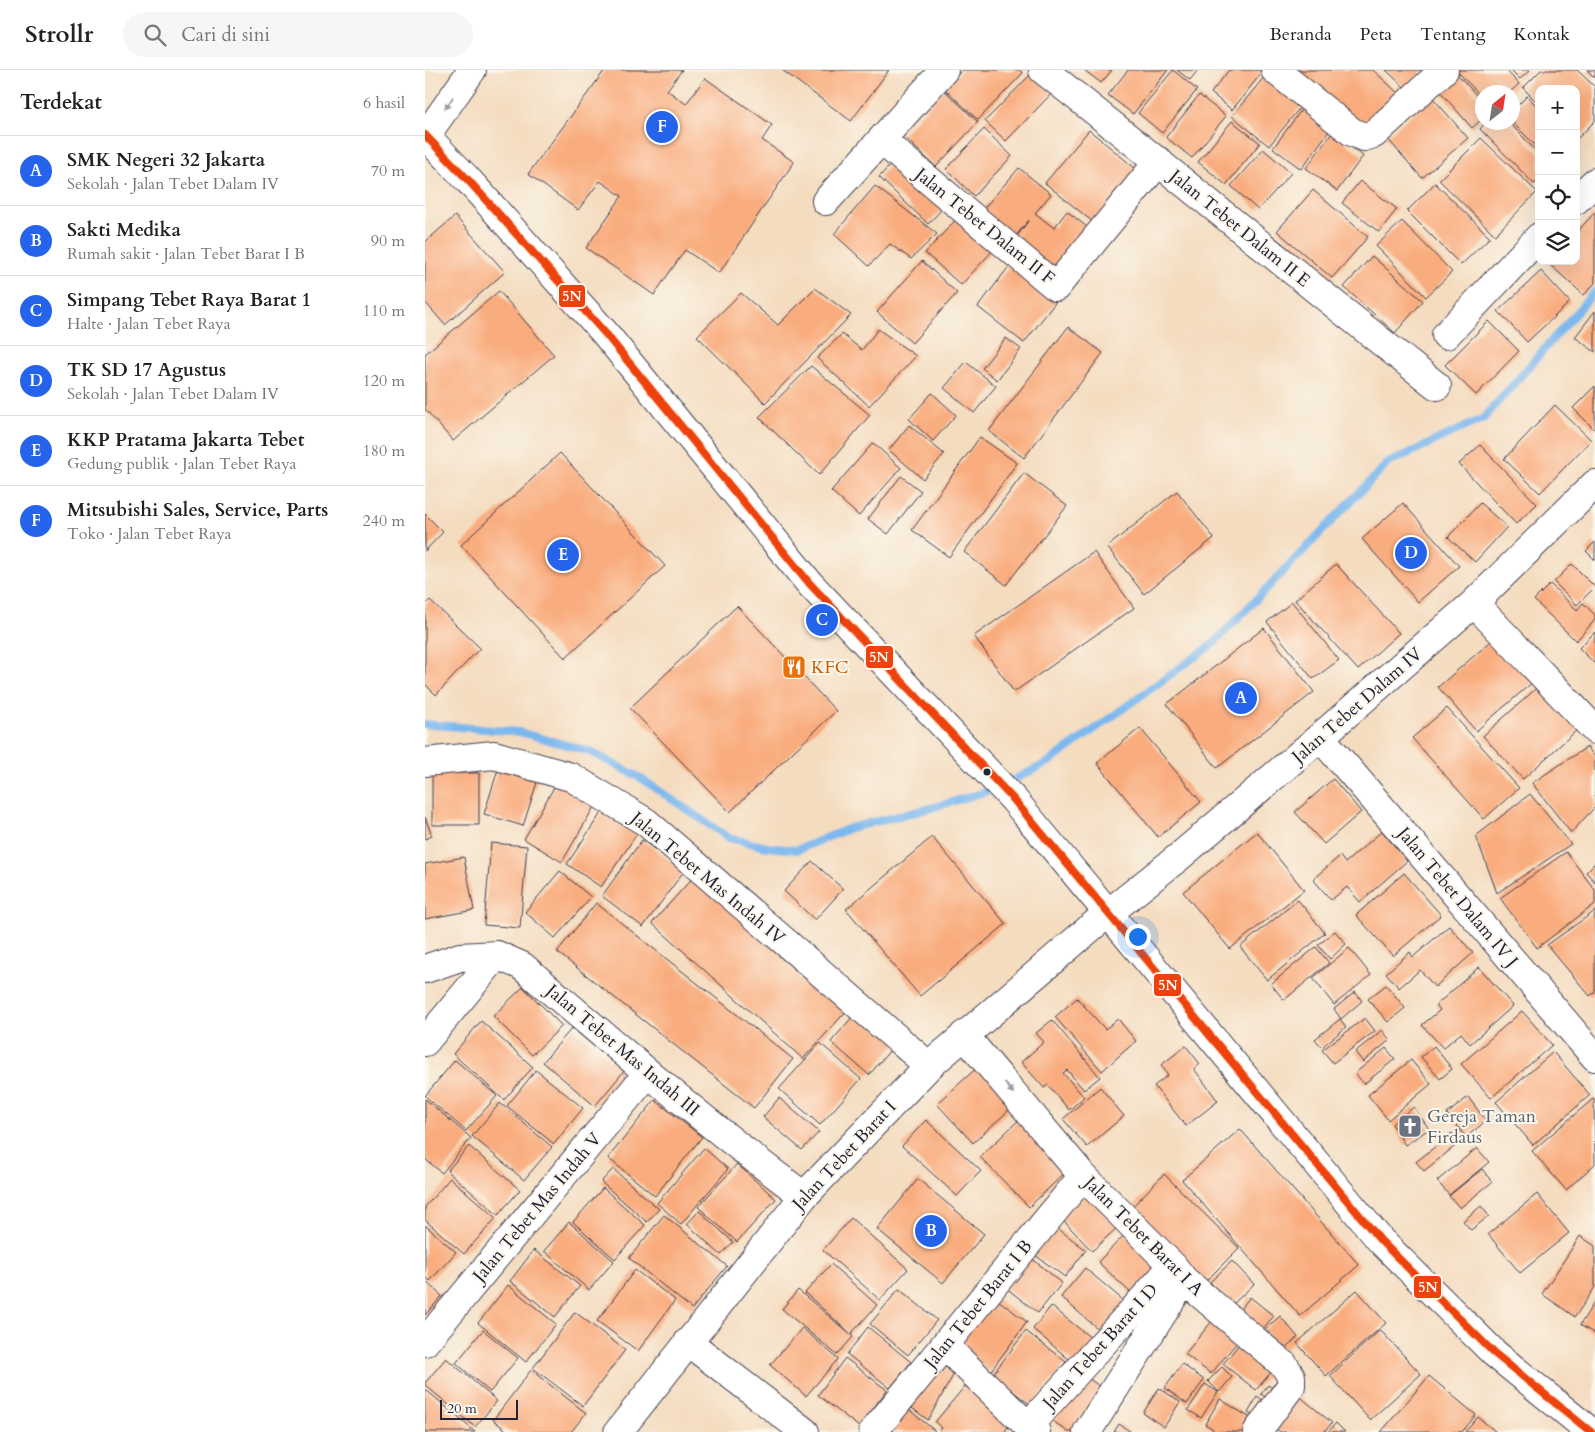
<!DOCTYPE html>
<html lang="id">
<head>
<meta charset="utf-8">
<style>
  body { margin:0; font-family:Cardo,serif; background:#f6f6f6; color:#222 }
  .controls { position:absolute; right:15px; top:15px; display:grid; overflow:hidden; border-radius:10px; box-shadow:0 5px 20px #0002 }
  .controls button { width:45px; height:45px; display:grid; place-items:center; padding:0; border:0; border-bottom:1px solid #e0e0e0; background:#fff; color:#222; font:25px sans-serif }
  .compass { position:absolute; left:1050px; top:15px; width:45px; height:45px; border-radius:50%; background:#fff; box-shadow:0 5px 20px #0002; rotate:30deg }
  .scale { position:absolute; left:15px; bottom:12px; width:78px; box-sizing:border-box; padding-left:5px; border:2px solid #22223b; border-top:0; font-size:14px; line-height:18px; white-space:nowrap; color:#22223b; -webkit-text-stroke:4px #fbf7ec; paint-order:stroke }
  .you { position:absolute; left:712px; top:866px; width:18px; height:18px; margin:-12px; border:4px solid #fff; border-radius:50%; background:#1a73e8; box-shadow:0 0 0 8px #1a73e833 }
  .badge { display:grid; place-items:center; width:32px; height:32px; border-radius:50%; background:#2563eb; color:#fff; font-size:16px; font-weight:700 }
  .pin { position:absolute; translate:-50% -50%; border:2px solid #fff; box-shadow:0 1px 5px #0006 }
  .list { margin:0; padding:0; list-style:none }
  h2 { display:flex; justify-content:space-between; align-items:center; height:65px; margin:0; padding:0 20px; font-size:21px }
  h2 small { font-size:16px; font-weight:400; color:#767676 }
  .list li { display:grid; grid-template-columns:32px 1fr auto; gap:15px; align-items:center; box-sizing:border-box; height:70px; padding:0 20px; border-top:1px solid #e0e0e0 }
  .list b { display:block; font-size:19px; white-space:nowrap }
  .list p { margin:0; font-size:16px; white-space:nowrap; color:#767676 }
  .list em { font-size:16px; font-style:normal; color:#767676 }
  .icon { flex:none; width:28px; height:28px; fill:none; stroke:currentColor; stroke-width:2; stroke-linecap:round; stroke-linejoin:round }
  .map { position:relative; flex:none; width:1170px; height:1362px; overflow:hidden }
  header { display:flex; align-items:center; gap:30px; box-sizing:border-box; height:70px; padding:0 25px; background:#fff; border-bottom:1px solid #e0e0e0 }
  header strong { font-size:24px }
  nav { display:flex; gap:28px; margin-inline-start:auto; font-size:18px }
  .search { width:350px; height:45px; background:#f6f6f6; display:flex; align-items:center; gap:12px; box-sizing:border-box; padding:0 18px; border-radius:28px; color:#767676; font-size:19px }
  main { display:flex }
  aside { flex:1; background:#fff }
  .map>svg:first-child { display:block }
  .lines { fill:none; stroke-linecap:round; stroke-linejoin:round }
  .stream { stroke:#7cb8ee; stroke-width:8 }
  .building { fill:#f9ac7d }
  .minor-casing { stroke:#423e4f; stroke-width:30 }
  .major-casing { stroke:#423e4f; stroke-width:30 }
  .minor { stroke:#fff; stroke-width:28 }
  .major { stroke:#fff; stroke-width:28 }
  .bus-1-casing { stroke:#fbf7ec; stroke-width:11 }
  .bus-1 { stroke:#ee420d; stroke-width:8 }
  .oneway { fill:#9c9ca7 }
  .bus-dot { fill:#22223b; stroke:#fbf7ec; stroke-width:2 }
  .labels { text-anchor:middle; stroke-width:4; stroke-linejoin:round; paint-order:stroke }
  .street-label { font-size:18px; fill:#22223b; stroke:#fbf7ec }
  .food-label { font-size:18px; fill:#c56008; stroke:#fbf7ec; text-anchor:start }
  .worship-label { font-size:18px; fill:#5b616d; stroke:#fbf7ec; text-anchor:start }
  .line-badge { stroke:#fbf7ec; stroke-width:2 }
  .badge-label { font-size:14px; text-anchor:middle; font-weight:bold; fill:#fff }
</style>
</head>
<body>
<header>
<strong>Strollr</strong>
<div class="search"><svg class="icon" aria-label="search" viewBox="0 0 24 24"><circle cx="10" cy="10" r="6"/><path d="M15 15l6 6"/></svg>Cari di sini</div>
<nav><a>Beranda</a><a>Peta</a><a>Tentang</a><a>Kontak</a></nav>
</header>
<main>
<aside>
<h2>Terdekat<small>6 hasil</small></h2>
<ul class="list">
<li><span class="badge">A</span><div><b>SMK Negeri 32 Jakarta</b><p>Sekolah · Jalan Tebet Dalam IV</p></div><em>70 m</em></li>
<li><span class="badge">B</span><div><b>Sakti Medika</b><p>Rumah sakit · Jalan Tebet Barat I B</p></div><em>90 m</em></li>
<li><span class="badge">C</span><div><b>Simpang Tebet Raya Barat 1</b><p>Halte · Jalan Tebet Raya</p></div><em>110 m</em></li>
<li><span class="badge">D</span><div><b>TK SD 17 Agustus</b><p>Sekolah · Jalan Tebet Dalam IV</p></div><em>120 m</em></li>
<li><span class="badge">E</span><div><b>KKP Pratama Jakarta Tebet</b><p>Gedung publik · Jalan Tebet Raya</p></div><em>180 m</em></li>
<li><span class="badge">F</span><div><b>Mitsubishi Sales, Service, Parts</b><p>Toko · Jalan Tebet Raya</p></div><em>240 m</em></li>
</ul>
</aside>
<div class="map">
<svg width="1170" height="1362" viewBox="0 0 1170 1362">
  <rect width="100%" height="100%" fill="#fbf7ec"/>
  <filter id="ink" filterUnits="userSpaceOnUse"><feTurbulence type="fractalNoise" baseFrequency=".02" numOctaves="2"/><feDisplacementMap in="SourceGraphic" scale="10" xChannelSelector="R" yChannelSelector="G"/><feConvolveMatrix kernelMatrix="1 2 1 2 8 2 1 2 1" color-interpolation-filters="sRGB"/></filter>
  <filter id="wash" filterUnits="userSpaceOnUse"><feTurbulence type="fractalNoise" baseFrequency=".0096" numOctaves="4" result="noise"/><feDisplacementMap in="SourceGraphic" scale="20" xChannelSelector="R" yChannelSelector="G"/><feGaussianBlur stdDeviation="1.12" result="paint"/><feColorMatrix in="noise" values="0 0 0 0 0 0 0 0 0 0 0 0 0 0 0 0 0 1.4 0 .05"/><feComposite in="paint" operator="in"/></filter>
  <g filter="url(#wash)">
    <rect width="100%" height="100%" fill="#f4dcbf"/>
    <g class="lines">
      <path class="stream" d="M0,654l94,8 70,19 50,26 90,61 38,9 30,3 53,-22 81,-20 64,-19 54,-27 164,-118 175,-181 96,-45 111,-127"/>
    </g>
    <g id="blocks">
      <path class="building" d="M180,0h77l-15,20 19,14 19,-26 67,47 -10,15 32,22 -75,111 -34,-23 -31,45 -68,-47 36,-52 -22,-15 -22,29 -50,-36z
        M357,0h107l-38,51z
        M537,0h58l3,3 -45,47 -33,-31z
        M610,0l21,19 -50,52 -21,-20z
        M659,0h28l-11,13z
        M703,0h40l-35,44 -25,-19z
        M748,0l24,20 -35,43 -24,-20z
        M752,0h21l-8,10z
        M804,0h35l-32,40 -21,-17z
        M845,0l36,30 -37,46 -37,-30z
        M873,0h75l25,23 -34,37z
        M961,0h37l-18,18z
        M1031,0h50l13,14 -9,8h-27v6z
        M1086,0h19l-10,9z
        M1116,0h36l18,17v34l-19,19v-51h-37v15l-16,-16z
        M1162,0h8v8z
        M1032,4l26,28v16l-11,10 -33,-38z
        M519,20l34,32 -42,45 -34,-32z
        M774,25l27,21 -34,42 -26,-21z
        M1102,26l12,12v41l-26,-26v-13z
        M1007,27l36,41 -46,40 -36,-41z
        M880,35l28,21 -32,43 -28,-21z
        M807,51l28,22 -34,42 -28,-23z
        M1061,52h23l30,32v26l-5,4 -54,-55z
        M559,59l28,27 -38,40 -28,-27z
        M664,60l53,44 -43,53 -54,-44z
        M907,63l31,23 -26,35 -31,-23z
        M1056,68l56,54 -42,43 -56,-55z
        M838,79l28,24 -33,37 -27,-24z
        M472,88l49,47 -18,19 -49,-47z
        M594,98l32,26 -16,19 19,15 13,-17 30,24 -37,34 -5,-4 -7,9 -37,-30 18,-24 -20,24 -32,-28z
        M935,111l37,28 -18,23 -37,-29z
        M1010,113l55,54 -29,28 -54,-54z
        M450,116l62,48 -26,25 -21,-15 -21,22 -35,-32z
        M888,120l55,47 -36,41 -55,-47z
        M1170,142v71l-11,12 -35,-31 2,-3h25v-28z
        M535,145l36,32 -35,38 -36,-32z
        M30,146l50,56 -60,53 -20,-23v-60z
        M977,151l50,51 -26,25 -50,-51z
        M947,186l51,45 -28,32 -51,-46z
        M589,190l47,35 -37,48 -46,-36z
        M497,191l35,32 -45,50 -35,-31z
        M1116,201l29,31 -43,40 -29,-31z
        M390,218l36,27 -86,88 -68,-67 44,-43 37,32z
        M74,221l55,64 -101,86 -28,-32v-55z
        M1170,241v41l-20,-15z
        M1064,251l30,30 -43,44 -31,-30z
        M643,257l35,26 -79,105 -35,-27z
        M453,259l38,27 -47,50 -52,-48 25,-24 20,16z
        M581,268l15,11 -24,31 -15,-12z
        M541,292l30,24 -22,27 -30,-25z
        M386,296l59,49 -51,60 -60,-58z
        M1170,316v44l-22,-22z
        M507,323l24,22 -23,26 -24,-22z
        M1130,335l36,35 -51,53 -36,-34z
        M484,355l35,29 -21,25 -34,-29z
        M555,367l37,26 -68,94 -37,-27z
        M448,373l28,25 -42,48 -28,-25z
        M1055,375l57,59 -21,20 -57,-60z
        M135,383l105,113 -100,92 -104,-113z
        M599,403l43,33 -61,79 -42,-33z
        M476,406l20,15 -33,43 -20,-15z
        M752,421l37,47 -70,56 -37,-47z
        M978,433l56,63 -41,36 -56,-63z
        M1055,433l27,24 -32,35 -27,-25z
        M0,444l18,18 -18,19z
        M1170,472v18l-9,-9z
        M669,482l40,56 -120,84 -40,-56z
        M911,494l63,69 -41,37 -63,-70z
        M1147,494l23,23 -18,18 -23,-23z
        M1125,514l27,26 6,-7 12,12v5l-19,21 -42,-41z
        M5,530l50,48 -44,47 -11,-11v-79z
        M867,532l47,58 -26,19 -46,-57z
        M312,536l99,105 -106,101 -100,-104z
        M839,558l50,64 -97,76 -50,-64z
        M1170,562v32l-16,-16z
        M1071,567l38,44 -58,50 -38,-44z
        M1114,616l39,43 -55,50 -40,-43z
        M1022,638l72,80 -35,31 -72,-81z
        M715,658l61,74 -43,35 -61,-74z
        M1162,677l8,10v50l-24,26 -39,-50z
        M76,690l39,13 -17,53 -39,-12z
        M7,703h47v52h-47z
        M135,707l38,23 -36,62 -38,-23z
        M908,709l28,33 -37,32 -29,-32z
        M1105,724l41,50 -74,49 -21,-57z
        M180,737l34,24 -38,56 -34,-23z
        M0,747l7,19 -7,3z
        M957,761l25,30 -47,41 -13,-15 -16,13 -18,-21 27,-23 5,7z
        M832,762l47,58 -74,59 -47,-57z
        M507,767l74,87 -86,72 -74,-87z
        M217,770l42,31 -41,56 -41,-31z
        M66,773l36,3 -7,82 -36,-3z
        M1141,782l29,38v14l-58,44 -37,-50z
        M39,787l10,53 -49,9v-55z
        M387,791l31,28 -28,31 -31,-29z
        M1170,793v19l-9,-10z
        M135,801l31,26 -36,41 -30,-26z
        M273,802l151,136 -46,51 -151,-136z
        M979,803l37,42 -48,41 -37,-41z
        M873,830l27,33 -58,47 -27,-33z
        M171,833l197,156 -39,49 -197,-156z
        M1170,841v81l-5,4 -43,-51z
        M1024,856l24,27 -38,34 -15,-17 -21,18 -13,-15 24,-21 3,5z
        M910,861l11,13 -16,15 -12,-14z
        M891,877l13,16 -45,37 -13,-16z
        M924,878l22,27 -37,30 -21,-27z
        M1054,897l34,39 -43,38 -9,-11 -18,15 -21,-23 18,-15 -4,-5z
        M961,915l19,23 -17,14 -20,-23z
        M98,917l39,39 -30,29 -39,-39z
        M930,922l7,9 -21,18 -7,-10z
        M652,928l28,31 13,-10 18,22 -34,30 -47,-54z
        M434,939l38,33 -28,33 -38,-33z
        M1097,941l30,34 -61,53 -30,-34z
        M940,948l10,13 -42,32 -11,-13z
        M915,949l6,8 -24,20 -7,-8z
        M627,950l48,57 -16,13 -17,-20 -4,3 21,24 -15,13 -21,-25 -4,3 -23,-26 23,-20 -8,-9z
        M56,951l52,46 -29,33 -51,-46z
        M147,958l52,43 -29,35 -52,-44z
        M957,960l8,10 -27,22 -8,-10z
        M395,973l41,36 -41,46 -41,-36z
        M761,976l14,18 -6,5 24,32 -32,25 -32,-40 14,-11 -7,-10z
        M1009,976l18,23 -12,10 -19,-22z
        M961,978l9,11 -31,25 -9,-11z
        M1128,982l37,43 -57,50 -37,-43z
        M30,990l42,36 -31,35 -41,-35z
        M986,990l20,24 -43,36 -20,-25z
        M558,992l36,39 -46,42 -36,-39z
        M111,1000l47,38 -29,36 -47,-38z
        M675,1017l24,29 -37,31 -24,-28z
        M1043,1027l18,24 -20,16 -19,-23z
        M354,1028l40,34 -17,18 -39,-33z
        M1169,1028l1,66 -29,26 -34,-39z
        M0,1029l46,39 -29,35 -17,-14z
        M230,1030l47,37 -47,59 -47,-38z
        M75,1033l52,44 -28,33 -52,-44z
        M989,1037l15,22 -24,16 -13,-21z
        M599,1045l49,50 -44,42 -49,-50z
        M501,1050l55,51 -24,25 -55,-50z
        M815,1059l119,136 -59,51 -118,-136z
        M1027,1063l8,9 -36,29 -8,-9z
        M44,1076l51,44 -22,25 -51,-44z
        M279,1078l24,21 -47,55 -24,-21z
        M1052,1078l12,14 -40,33 -12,-14z
        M312,1094l39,35 -39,43 -39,-35z
        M188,1099l46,40 -12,13 -46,-40z
        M1057,1099l10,13 -32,26 -11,-12z
        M739,1104l75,74 -34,34 -75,-73z
        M25,1108l46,40 -32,36 -39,-34v-13z
        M493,1109l66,55 -41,49 -66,-54z
        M178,1118l42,37 -30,34 -42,-37z
        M665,1118l32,35 -30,28 -33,-35z
        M1112,1124l32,39 -49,40 -32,-39z
        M1056,1136l8,10 -18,14 -8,-9z
        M274,1141l34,31 -12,13 -34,-31z
        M239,1145l63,51 -35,43 -63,-51z
        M426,1148l57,51 -28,31 -57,-50z
        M144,1152l45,39 -25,29 -45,-39z
        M0,1155l31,27 -26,29 -5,-4z
        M631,1157l30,23 -21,27 -30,-22z
        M703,1161l37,35 -30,31 -37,-35z
        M1155,1166l15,10v41l-20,30 -33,-23z
        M109,1180l46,36 -25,31 -45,-36z
        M605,1187l32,26 -24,30 -33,-26z
        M807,1191l22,23 -22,21 -22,-23z
        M406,1194l46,41 -26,29 -46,-41z
        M660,1198l46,39 -25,29 -45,-39z
        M210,1200l40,30 -37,51 -41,-30z
        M0,1211l17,15 -17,19z
        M83,1215l48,39 -30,38 -48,-39z
        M474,1219l38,31 -29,35 -38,-31z
        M373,1220l55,47 -16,18 -55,-46z
        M932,1220l29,33 -60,53 -29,-33z
        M569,1227l33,25 -37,50 -33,-24z
        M825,1227l24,19 -14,16 -23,-19z
        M1170,1231v33l-15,-9z
        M626,1236l45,36 -19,24 -44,-37z
        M150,1242l50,38 -42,56 -50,-38z
        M792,1245l26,20 -32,39 -26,-20z
        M855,1246l18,21 -15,14 -19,-21z
        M443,1257l43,35 -21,26 -43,-34z
        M377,1258l36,31 -32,37 -36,-31z
        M58,1260l35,28 -28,34 -34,-29z
        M955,1260l41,44 -51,46 -40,-44z
        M601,1261l40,31 -34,44 -40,-31z
        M819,1268l33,27 -21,25 -33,-26z
        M21,1288l51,43 -22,26 -50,-42v-2z
        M420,1288l42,32 -28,37 -41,-32z
        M515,1292l15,10 -27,48 -23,-17z
        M757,1294l22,16 -17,24 -22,-16z
        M797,1297l10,10 -13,15 -11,-11z
        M106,1300l55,43 -15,19h-62l-16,-12z
        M656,1303l28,20 -28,39h-13l-19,-14z
        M1004,1306l47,39 -14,17h-81z
        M780,1314l13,8 -17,26 -13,-8z
        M843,1315l13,9 -6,10 -14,-10z
        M540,1316l46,33 -6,13h-66l3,-4 -7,-6z
        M734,1318l21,14 -16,25 -21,-14z
        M0,1319l50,43h-50z
        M872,1324l35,29 -8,9h-44l-9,-7z
        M832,1327l12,7 -10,16 -11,-7z
        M795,1329l37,23 -6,10h-40l2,-3 -8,-5z
        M476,1333l34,28 -1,1h-55z
        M1053,1347l18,15h-31z
        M911,1353l9,9h-17z
        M694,1354l12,8h-17z"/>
    </g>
  </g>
  <g filter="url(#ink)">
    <use href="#blocks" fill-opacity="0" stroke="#423e4f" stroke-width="1"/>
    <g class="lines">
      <g class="minor-casing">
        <path id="minor" d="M618,0c132,104 262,212 394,316
          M850,0l77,62 12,5 10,-3 70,-64
          M456,70l175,147 103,-126
          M1151,130l19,-18
          M401,131l118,-131
          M1021,265l93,-98
          M1049,533l121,127
          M895,667l30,34 245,286
          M0,692l69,-7 77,22 75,45 283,244
          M0,899l35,-12 37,-2 25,11c92,78 184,158 282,230
          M539,965l119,141 90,90 11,14 100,85 7,11v10l-34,46
          M0,972l72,-87
          M0,1272l223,-269
          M263,1272l117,90
          M520,1276l83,80 8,6
          M603,1356l145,-160
          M193,1362l186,-236 125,-130 167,-143 84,-67 140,-119 154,-134 121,-119
          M448,1362l210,-256
          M662,1362l97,-152"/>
      </g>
      <g class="major-casing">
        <path id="major" d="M0,65l44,46 135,151 206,252 204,216 367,441 113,112 97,79
          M0,67l47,-67"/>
      </g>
      <use href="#minor" class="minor"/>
      <use href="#major" class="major"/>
      <g class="bus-1-casing">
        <path id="bus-1" d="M0,65l44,46 135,151 206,252 204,216 367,441 113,112 97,79"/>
      </g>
      <use href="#bus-1" class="bus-1"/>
    </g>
    <defs><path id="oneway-solid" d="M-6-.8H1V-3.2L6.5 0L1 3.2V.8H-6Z" transform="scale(1.25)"/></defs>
    <g class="oneway">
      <use href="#oneway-solid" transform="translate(24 33) rotate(124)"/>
      <use href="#oneway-solid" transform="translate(584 1018) rotate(50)"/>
    </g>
  </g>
  <defs>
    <g id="restaurant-square" transform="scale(1.25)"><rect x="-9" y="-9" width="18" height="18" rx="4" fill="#e8710a" stroke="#fbf7ec"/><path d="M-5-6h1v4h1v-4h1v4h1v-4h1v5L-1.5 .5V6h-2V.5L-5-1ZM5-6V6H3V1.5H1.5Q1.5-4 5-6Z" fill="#fff"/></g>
    <g id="church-square" transform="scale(1.25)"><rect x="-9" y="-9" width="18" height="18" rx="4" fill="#6b7280" stroke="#fbf7ec"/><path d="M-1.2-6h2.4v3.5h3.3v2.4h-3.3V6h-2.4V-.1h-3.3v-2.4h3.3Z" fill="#fff"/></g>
  </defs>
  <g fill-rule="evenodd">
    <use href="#restaurant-square" x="369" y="597"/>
    <use href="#church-square" x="985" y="1056"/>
  </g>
  <circle class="bus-dot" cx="562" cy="702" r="4.5"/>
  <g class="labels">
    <g class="street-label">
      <text transform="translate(560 156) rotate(39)" y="6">Jalan Tebet Dalam II F</text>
      <text transform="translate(815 158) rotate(39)" y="6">Jalan Tebet Dalam II E</text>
      <text transform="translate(932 635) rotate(-41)" y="6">Jalan Tebet Dalam IV</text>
      <text transform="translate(283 808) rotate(40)" y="6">Jalan Tebet Mas Indah IV</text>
      <text transform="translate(1033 827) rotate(50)" y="6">Jalan Tebet Dalam IV J</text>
      <text transform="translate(198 980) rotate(40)" y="6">Jalan Tebet Mas Indah III</text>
      <text transform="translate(419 1085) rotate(-47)" y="6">Jalan Tebet Barat I</text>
      <text transform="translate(112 1137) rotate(-50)" y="6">Jalan Tebet Mas Indah V</text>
      <text transform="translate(719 1166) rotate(45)" y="6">Jalan Tebet Barat I A</text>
      <text transform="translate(553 1234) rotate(-51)" y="6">Jalan Tebet Barat I B</text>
      <text transform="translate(675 1276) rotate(-48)" y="6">Jalan Tebet Barat I D</text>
    </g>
    <g class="food-label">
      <text x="386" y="603">KFC</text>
    </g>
    <g class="worship-label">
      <text x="1002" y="1052">Gereja Taman<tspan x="1002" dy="21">Firdaus</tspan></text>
    </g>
  </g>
  <g class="line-badge">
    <rect x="133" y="214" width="28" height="24" rx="5" fill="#ee420d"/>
    <rect x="440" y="575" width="29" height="24" rx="5" fill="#ee420d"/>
    <rect x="728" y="903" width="29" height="24" rx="5" fill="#ee420d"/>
    <rect x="988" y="1205" width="29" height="24" rx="5" fill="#ee420d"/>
  </g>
  <g class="badge-label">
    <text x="147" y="231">5N</text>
    <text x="454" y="592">5N</text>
    <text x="743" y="920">5N</text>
    <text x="1003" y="1222">5N</text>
  </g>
</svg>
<div class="controls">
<button>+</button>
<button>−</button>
<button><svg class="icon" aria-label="locate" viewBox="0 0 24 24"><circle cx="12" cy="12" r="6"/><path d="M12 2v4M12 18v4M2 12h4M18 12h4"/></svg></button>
<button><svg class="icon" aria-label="layers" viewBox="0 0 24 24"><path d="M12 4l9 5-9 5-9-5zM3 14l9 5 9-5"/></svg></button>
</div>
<svg class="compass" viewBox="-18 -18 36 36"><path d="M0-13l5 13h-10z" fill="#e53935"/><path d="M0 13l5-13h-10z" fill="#767676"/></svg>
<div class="scale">20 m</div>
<div class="you"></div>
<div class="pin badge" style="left:816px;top:628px">A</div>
<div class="pin badge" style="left:506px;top:1161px">B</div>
<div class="pin badge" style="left:397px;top:550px">C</div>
<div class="pin badge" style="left:986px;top:483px">D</div>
<div class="pin badge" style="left:138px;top:485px">E</div>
<div class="pin badge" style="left:237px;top:57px">F</div>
</div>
</main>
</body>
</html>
